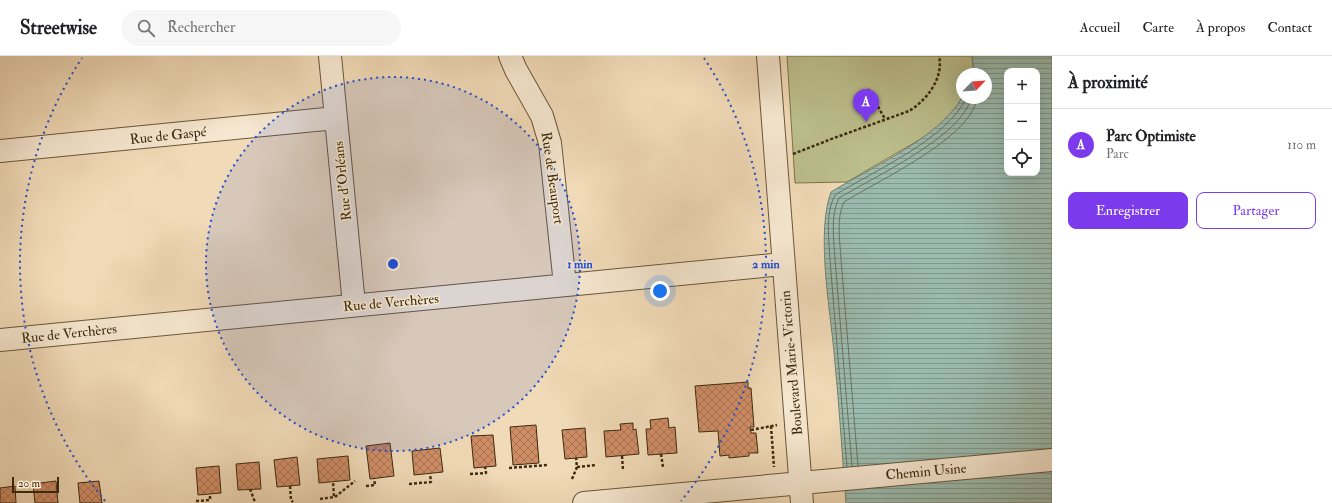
<!DOCTYPE html>
<html lang="fr">
<head>
<meta charset="utf-8">
<style>
  body { margin:0; font-family:"IM FELL Double Pica",serif; background:#f6f6f6; color:#202124 }
  .controls { position:absolute; right:12px; top:12px; display:grid; overflow:hidden; border-radius:8px; box-shadow:0 4px 16px #0002 }
  .controls button { width:36px; height:36px; display:grid; place-items:center; padding:0; border:0; border-bottom:1px solid #e0e0e0; background:#fff; color:#202124; font:20px sans-serif }
  .compass { position:absolute; left:956px; top:12px; width:36px; height:36px; border-radius:50%; background:#fff; box-shadow:0 4px 16px #0002; rotate:65deg }
  .scale { position:absolute; left:12px; bottom:10px; width:47px; box-sizing:border-box; padding-left:4px; border:2px solid #3d2a0f; border-top:0; font-size:11px; line-height:14px; white-space:nowrap; color:#3d2a0f; -webkit-text-stroke:3px #f6e7d0; paint-order:stroke }
  .you { position:absolute; left:660px; top:235px; width:14px; height:14px; margin:-10px; border:3px solid #fff; border-radius:50%; background:#1a73e8; box-shadow:0 0 0 6px #1a73e833 }
  .badge { display:grid; place-items:center; width:26px; height:26px; border-radius:50%; background:#7c3aed; color:#fff; font-size:13px; font-weight:700 }
  .pin { position:absolute; translate:-50% -33px; filter:drop-shadow(0 1px 2px #0008) }
  .pin::after { content:''; position:absolute; top:21px; width:14px; height:12px; background:inherit; clip-path:polygon(0 0,100% 0,50% 100%) }
  .list { margin:0; padding:0; list-style:none }
  h2 { display:flex; justify-content:space-between; align-items:center; height:52px; margin:0; padding:0 16px; font-size:17px }
  h2 small { font-size:13px; font-weight:400; color:#757577 }
  .list li { display:grid; grid-template-columns:26px 1fr auto; gap:12px; align-items:center; box-sizing:border-box; height:72px; padding:0 16px; border-top:1px solid #e0e0e0 }
  .list b { display:block; font-size:15px; white-space:nowrap }
  .list p { margin:0; font-size:13px; white-space:nowrap; color:#757577 }
  .list em { font-size:13px; font-style:normal; color:#757577 }
  .actions { display:flex; gap:8px; padding:12px 16px }
  .actions a { flex:1; padding:9px 0; border:1px solid #7c3aed; border-radius:8px; text-align:center; font-size:14px; color:#7c3aed }
  .actions .main { background:#7c3aed; color:#fff }
  .icon { flex:none; width:22px; height:22px; fill:none; stroke:currentColor; stroke-width:2; stroke-linecap:round; stroke-linejoin:round }
  .map { position:relative; flex:none; width:1052px; height:447px; overflow:hidden }
  header { display:flex; align-items:center; gap:24px; box-sizing:border-box; height:56px; padding:0 20px; background:#fff; border-bottom:1px solid #e0e0e0 }
  header strong { font-size:19px }
  nav { display:flex; gap:22px; margin-inline-start:auto; font-size:14px }
  .search { width:280px; height:36px; background:#f6f6f6; display:flex; align-items:center; gap:10px; box-sizing:border-box; padding:0 14px; border-radius:22px; color:#757577; font-size:15px }
  main { display:flex }
  aside { flex:1; background:#fff }
  .map>svg:first-child { display:block }
  .green { fill:#bcbf8d; stroke:#7c744e }
  .water { fill:url(#water-rules); stroke:#75816f; fill-rule:evenodd }
  .lines { fill:none; stroke-linecap:round; stroke-linejoin:round }
  .shore { stroke:#6c725f; stroke-width:1 }
  .building { fill:url(#building-cross-hatch); stroke:#3d2a0f }
  .minor-casing { stroke:#6a5639; stroke-width:24 }
  .path { stroke:#3d2a0f; stroke-width:2.5; stroke-dasharray:3 2; stroke-linecap:butt }
  .minor { stroke:#f6e7d0; stroke-width:22 }
  .ring { fill:none; stroke:#1d4ed8; stroke-width:2; stroke-dasharray:2 4 }
  .labels { text-anchor:middle; stroke-width:3; stroke-linejoin:round; paint-order:stroke }
  .street-label { font-size:14px; fill:#3d2a0f; stroke:#f6e7d0 }
  .centre { fill:#1d4ed8; stroke:#f6e7d0; stroke-width:2 }
  .ring-label { font-size:12px; text-anchor:middle; font-weight:bold; fill:#1d4ed8; stroke:#f6e7d0; stroke-width:3; stroke-linejoin:round; paint-order:stroke }
</style>
</head>
<body>
<header>
<strong>Streetwise</strong>
<div class="search"><svg class="icon" aria-label="search" viewBox="0 0 24 24"><circle cx="10" cy="10" r="6"/><path d="M15 15l6 6"/></svg>Rechercher</div>
<nav><a>Accueil</a><a>Carte</a><a>À propos</a><a>Contact</a></nav>
</header>
<main>
<div class="map">
<svg width="1052" height="447" viewBox="0 0 1052 447">
  <defs>
    <pattern id="water-rules" width="6" height="5" patternUnits="userSpaceOnUse"><rect width="6" height="5" fill="#9bbbaf"/><path d="M0 2.5h6" fill="none" stroke="#80988d"/></pattern>
    <pattern id="building-cross-hatch" width="8" height="8" patternUnits="userSpaceOnUse"><rect width="8" height="8" fill="#cf8d66"/><path d="M0 0l8 8M0 8l8-8" fill="none" stroke="#a97352"/></pattern>
  </defs>
  <rect width="100%" height="100%" fill="#f1dab7"/>
  <filter id="stains"><feTurbulence type="fractalNoise" baseFrequency=".005" numOctaves="4"/><feColorMatrix values="0 0 0 0 .2 0 0 0 0 .09 0 0 0 0 .02 0 0 0 .5 -.17"/></filter>
  <radialGradient id="worn" r=".72"><stop offset=".6" stop-color="#630" stop-opacity="0"/><stop offset="1" stop-color="#630" stop-opacity=".3"/></radialGradient>
  <path class="green" d="M787,0h185l2,18h-12v24l-9,14 -22,21 -84,49 -52,1z"/>
  <path class="water" d="M972,0h80v447h-206c-4,-50 -7,-101 -12,-151 -4,-43 -18,-120 -3,-160 42,-26 105,-52 131,-94h24v-24h-12zM1007,15h30v102h-30z"/>
  <g class="lines">
    <path class="shore" d="M852,410l-17,-207c-1,-19 -5,-43 4,-61 33,-20 124,-62 132,-100
      M858,410l-17,-207c-1,-17 -5,-41 3,-57 33,-21 128,-64 133,-104
      M847,411l-17,-207c-1,-21 -5,-46 5,-65 37,-23 114,-57 131,-97"/>
  </g>
  <path class="building" d="M748,326v6h3l3,39h-4l1,6h5l2,20h-9v3l-20,2v-3l-9,1 -2,-25 -19,1 -4,-46z
    M668,362l1,10 6,-1 2,26 -29,2 -2,-26h5l-1,-9z
    M633,367v7l3,-1 3,25 -33,3 -2,-26 17,-1 -1,-6z
    M536,369l3,38 -26,2 -3,-38z
    M585,372l2,29 -22,2 -3,-29z
    M493,379l3,31 -22,2 -3,-32z
    M390,387l4,33 -24,3 -4,-33z
    M440,392l3,24 -29,3 -2,-24z
    M348,400l2,24 -31,3 -2,-24z
    M297,401l3,28 -23,2 -3,-27z
    M259,406l2,27 -23,1 -2,-26z
    M219,410l2,27 -23,2 -2,-27z
    M56,425l2,22h-23l-2,-19z
    M99,425l3,22h-22l-2,-20z
    M15,430l1,17h-16v-15z"/>
  <g class="lines">
    <g class="minor-casing">
      <path id="minor" d="M330,0l24,249
        M510,0l6,14 26,46 8,27 15,142
        M768,0l34,447
        M0,95l336,-33
        M0,284l783,-76
        M584,447l468,-43"/>
    </g>
    <path class="path" d="M868,33l17,30
      M793,98l41,-16 75,-27c18,-11 35,-33 30,-55
      M771,370l3,41
      M751,374l26,-5
      M661,398l2,13
      M622,400l1,14
      M577,411l19,-2
      M509,412l38,-3
      M470,418l16,-1 -1,-6
      M572,423l5,-12 -1,-9
      M409,428l22,-2 -1,-8
      M290,430l1,14 2,2
      M366,430l9,-1 -1,-7
      M250,433l5,13
      M335,441l20,-16
      M320,443l14,-2 -1,-15
      M196,445l14,-1v-6"/>
    <use href="#minor" class="minor"/>
  </g>
  <circle cx="393" cy="208" r="187" fill="#1d4ed8" fill-opacity=".12"/>
  <g class="ring">
    <circle cx="393" cy="208" r="187"/>
    <path d="M105 445A373 373 0 0 1 82 2M704 2A373 373 0 0 1 681 445"/>
  </g>
  <g class="labels">
    <g class="street-label">
      <text transform="translate(168 79) rotate(-6)" y="5">Rue de Gaspé</text>
      <text transform="translate(553 122) rotate(82)" y="5">Rue de Beauport</text>
      <text transform="translate(342 125) rotate(-96)" y="5">Rue d'Orléans</text>
      <text transform="translate(391 246) rotate(-5)" y="5">Rue de Verchères</text>
      <text transform="translate(69 277) rotate(-6)" y="5">Rue de Verchères</text>
      <text transform="translate(791 307) rotate(-95)" y="5">Boulevard Marie-Victorin</text>
      <text transform="translate(926 415) rotate(-5)" y="5">Chemin Usine</text>
    </g>
  </g>
  <circle cx="393" cy="208" r="6" class="centre"/>
  <g class="ring-label">
    <text x="580" y="212">1 min</text>
    <text x="766" y="212">2 min</text>
  </g>
  <rect width="100%" height="100%" filter="url(#stains)"/>
  <rect width="100%" height="100%" fill="url(#worn)"/>
</svg>
<div class="controls">
<button>+</button>
<button>−</button>
<button><svg class="icon" aria-label="locate" viewBox="0 0 24 24"><circle cx="12" cy="12" r="6"/><path d="M12 2v4M12 18v4M2 12h4M18 12h4"/></svg></button>
</div>
<svg class="compass" viewBox="-18 -18 36 36"><path d="M0-13l5 13h-10z" fill="#e53935"/><path d="M0 13l5-13h-10z" fill="#757577"/></svg>
<div class="scale">20 m</div>
<div class="you"></div>
<div class="pin badge" style="left:866px;top:66px">A</div>
</div>
<aside>
<h2>À proximité<small></small></h2>
<ul class="list">
<li><span class="badge">A</span><div><b>Parc Optimiste</b><p>Parc</p></div><em>110 m</em></li>
</ul>
<div class="actions"><a class="main">Enregistrer</a><a>Partager</a></div>
</aside>
</main>
</body>
</html>
